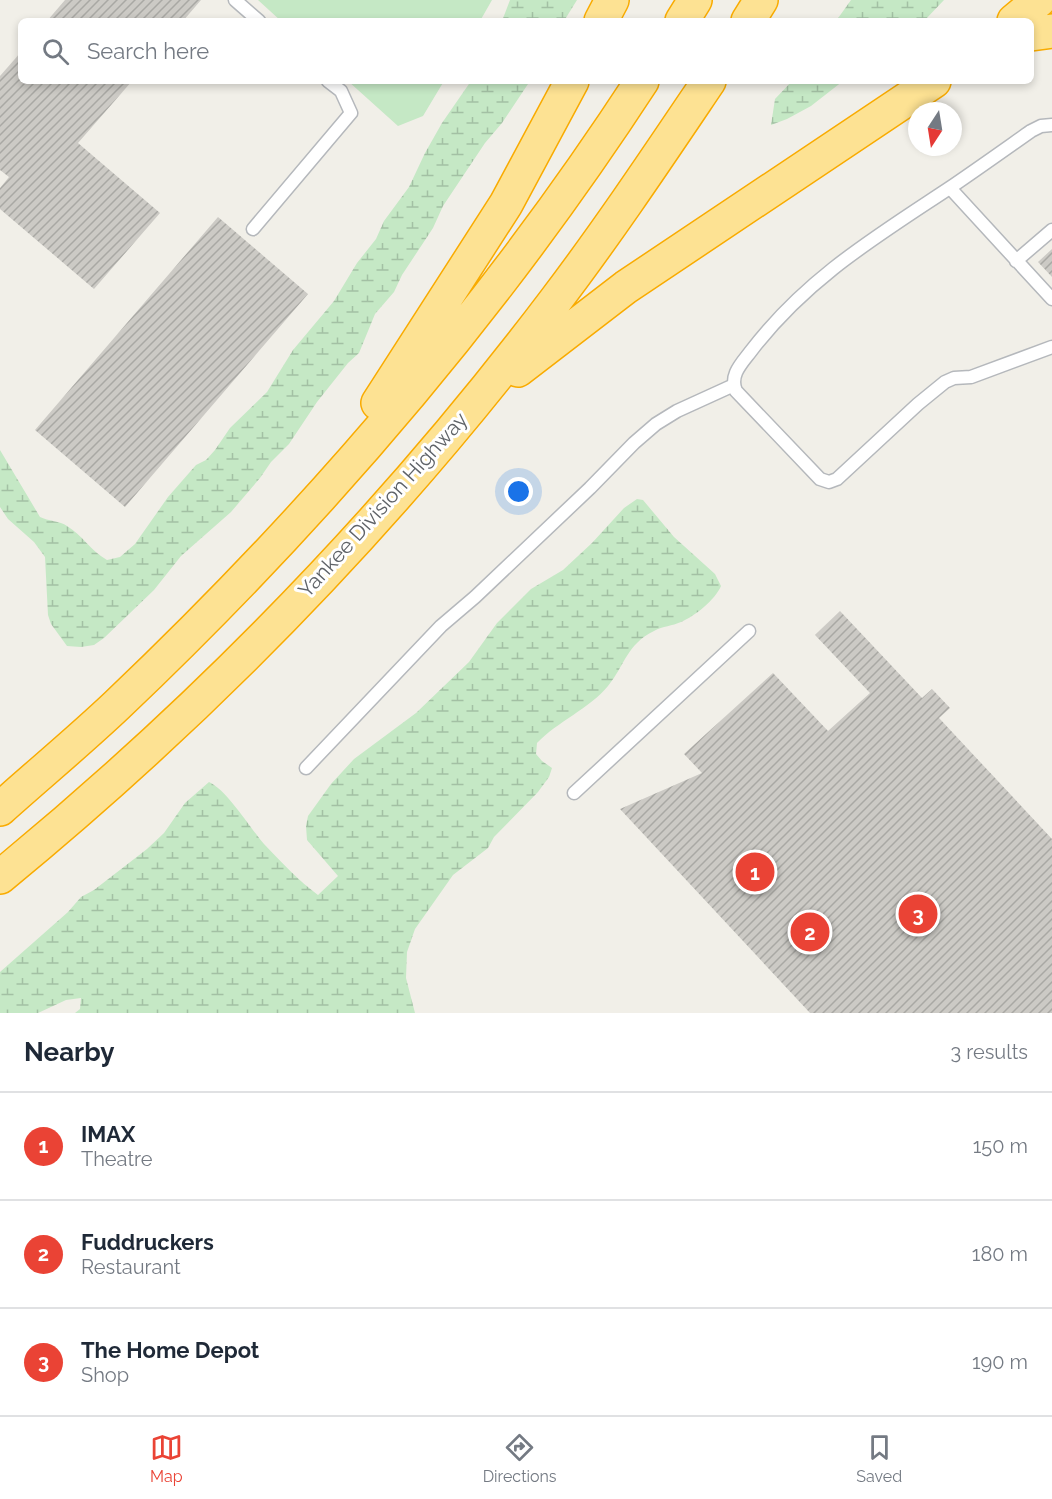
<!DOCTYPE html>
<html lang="en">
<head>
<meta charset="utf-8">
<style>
  body { margin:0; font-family:Raleway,sans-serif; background:#f2f2f3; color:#1f2937 }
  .compass { position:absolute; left:908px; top:102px; width:54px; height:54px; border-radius:50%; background:#fff; box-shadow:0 3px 9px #0003; rotate:192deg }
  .you { position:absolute; left:519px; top:492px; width:21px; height:21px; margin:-15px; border:4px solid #fff; border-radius:50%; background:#1a73e8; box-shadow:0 0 0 9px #1a73e833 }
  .badge { display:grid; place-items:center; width:39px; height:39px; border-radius:50%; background:#ea4335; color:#fff; font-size:20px; font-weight:700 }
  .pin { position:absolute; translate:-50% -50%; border:3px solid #fff; box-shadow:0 2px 6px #0006 }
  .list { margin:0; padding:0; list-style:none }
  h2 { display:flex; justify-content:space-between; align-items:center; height:78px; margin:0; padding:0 24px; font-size:26px }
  h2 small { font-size:20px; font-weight:400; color:#747a83 }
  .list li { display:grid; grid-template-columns:39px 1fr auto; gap:18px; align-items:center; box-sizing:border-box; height:108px; padding:0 24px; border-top:2px solid #e0e1e3 }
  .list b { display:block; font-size:22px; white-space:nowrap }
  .list p { margin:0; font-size:20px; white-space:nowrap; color:#747a83 }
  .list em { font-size:20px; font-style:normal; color:#747a83 }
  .icon { flex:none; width:33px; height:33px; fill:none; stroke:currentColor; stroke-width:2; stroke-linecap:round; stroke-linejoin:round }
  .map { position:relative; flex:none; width:1052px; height:1013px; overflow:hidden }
  .search { position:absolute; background:#fff; box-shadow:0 3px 9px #0003; left:18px; right:18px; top:18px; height:66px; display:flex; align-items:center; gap:15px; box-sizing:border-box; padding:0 21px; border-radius:9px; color:#747a83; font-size:22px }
  .sheet { height:402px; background:#fff }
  nav { display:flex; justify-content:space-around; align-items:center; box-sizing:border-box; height:84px; border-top:2px solid #e0e1e3; background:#fff; font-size:16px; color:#747a83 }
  nav a { display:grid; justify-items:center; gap:3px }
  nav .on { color:#ea4335 }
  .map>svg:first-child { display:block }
  .wetland { fill:url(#wetland-marsh) }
  .pitch { fill:#c5e8c5 }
  .building { fill:url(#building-hatch) }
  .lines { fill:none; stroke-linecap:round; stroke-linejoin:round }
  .service-casing { stroke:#b5b8bc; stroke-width:15 }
  .motorway-casing { stroke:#f9ab00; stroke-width:36 }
  .service { stroke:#fff; stroke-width:12 }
  .motorway { stroke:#fde293; stroke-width:33 }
  .labels { text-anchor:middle; stroke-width:6; stroke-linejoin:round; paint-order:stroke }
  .street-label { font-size:21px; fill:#5f6368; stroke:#fff }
</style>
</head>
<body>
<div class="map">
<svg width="1052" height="1013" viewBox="0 0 1052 1013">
  <defs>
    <pattern id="wetland-marsh" width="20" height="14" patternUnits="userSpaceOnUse" patternTransform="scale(1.5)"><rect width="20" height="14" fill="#c5e8c5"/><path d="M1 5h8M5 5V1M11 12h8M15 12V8" fill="none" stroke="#a3c0a4"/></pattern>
    <pattern id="building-hatch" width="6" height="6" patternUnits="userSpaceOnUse" patternTransform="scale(1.5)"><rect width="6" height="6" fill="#cccac5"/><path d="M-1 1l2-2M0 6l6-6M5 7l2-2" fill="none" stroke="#a9a8a4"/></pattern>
  </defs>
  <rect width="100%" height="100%" fill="#f1efe8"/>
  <path class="wetland" d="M510,0h67l-13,21h-62z
    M851,0h93l-20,21h-88z
    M471,81h59l-28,42 -17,20 -42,63 -10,22 -31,47 -8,17 -19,22 -16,39 -11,10 -31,39 -28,42 -18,18 -11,16 -29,34 -50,44 -27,34 -50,48 -10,7 -13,2 -14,-1 -16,-22 -3,-9 -3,-58 -11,-15 -26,-23 -8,-12v-57l40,67c8,4 20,4 27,9 15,9 24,25 40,34l13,-3 15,-13 33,-47 28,-32 10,-5 9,-10 15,-22 37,-36 26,-42 41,-49 23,-38 19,-24 8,-18 25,-34 16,-34 17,-30z
    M792,81h51l-32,25 -24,13 -16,6 4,-26z
    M637,499l6,1 31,37 41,37 6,12c-6,14 -26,30 -40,36 -9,4 -18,4 -27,9 -27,13 -29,34 -46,55 -18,22 -51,36 -71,57l-1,11 6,7 10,7 -3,9 -11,15 -44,45 -6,11 -35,27 -38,54 -8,23 -1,26 9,35h-340l5,-4 1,-11 -15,2 -28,13h-38v-41l68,-60 13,-15 13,-7 53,-41 17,-16 21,-30 24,-21c18,8 41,46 55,62 17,18 35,37 54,51l20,-19 -31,-36 -1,-14 2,-10 23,-32 23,-25 62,-46 53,-51 28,-39 34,-34 32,-19 29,-27 32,-35z"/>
  <path class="pitch" d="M258,0h234l-12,21h-199z
    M348,81h96l-21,35 -25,10z"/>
  <path class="building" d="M65,0h136l-18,21h-136z
    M21,52v29h111l-54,62 82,70 -66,76 -94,-80v-21l9,-11 -9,-7v-94z
    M218,217l90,77 -183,213 -90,-77z
    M1052,249v28l-14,-15z
    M840,611l82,87 10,-9 18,19 -11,10 113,121v174h-242l-190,-204 82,-36 -18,-19 89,-81 55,58 42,-38 -55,-58z"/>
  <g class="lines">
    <g class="service-casing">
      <path id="service" d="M235,0l24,21
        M1052,125l-11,1 -10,5c-27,19 -55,39 -83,58 -74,49 -142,90 -197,162 -9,12 -22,24 -15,40l84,88 9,3 8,-3 81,-75 27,-22 9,-4 17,-1 81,-30
        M950,188l102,111
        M253,229l98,-116 -10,-22 -13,-10
        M1016,261l36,-31
        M306,768l135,-142 34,-29 115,-109 44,-45 22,-19 21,-13 57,-26
        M574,793l175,-162"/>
    </g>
    <g class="motorway-casing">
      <path id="motorway" d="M601,21l11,-21
        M682,21l13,-21
        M748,21l13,-21
        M1014,21l25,-21
        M1031,34l21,-3
        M518,370l108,-83 308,-206
        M378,403l128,-199 66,-123
        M0,809c39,-35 79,-68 117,-104 197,-187 377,-397 525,-624
        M0,877c206,-169 394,-363 555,-576 54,-71 104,-146 154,-220"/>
    </g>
    <use href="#service" class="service"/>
    <use href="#motorway" class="motorway"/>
  </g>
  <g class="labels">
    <g class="street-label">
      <text transform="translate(383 505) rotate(-48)" y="7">Yankee Division Highway</text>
    </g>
  </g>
</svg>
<svg class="compass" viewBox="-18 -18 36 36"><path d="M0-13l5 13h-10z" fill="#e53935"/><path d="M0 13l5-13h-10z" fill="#747a83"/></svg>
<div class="you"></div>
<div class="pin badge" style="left:755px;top:872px">1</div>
<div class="pin badge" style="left:810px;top:932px">2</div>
<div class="pin badge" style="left:918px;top:914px">3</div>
<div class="search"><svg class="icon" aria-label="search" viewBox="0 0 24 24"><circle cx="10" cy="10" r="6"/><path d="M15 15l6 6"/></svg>Search here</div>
</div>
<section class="sheet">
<h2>Nearby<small>3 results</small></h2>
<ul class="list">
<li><span class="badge">1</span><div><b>IMAX</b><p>Theatre</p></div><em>150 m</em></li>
<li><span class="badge">2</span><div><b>Fuddruckers</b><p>Restaurant</p></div><em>180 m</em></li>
<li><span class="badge">3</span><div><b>The Home Depot</b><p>Shop</p></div><em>190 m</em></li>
</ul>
</section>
<nav>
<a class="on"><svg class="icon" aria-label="map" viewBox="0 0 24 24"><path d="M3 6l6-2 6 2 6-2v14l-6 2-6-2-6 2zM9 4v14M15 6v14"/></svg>Map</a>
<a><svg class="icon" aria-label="directions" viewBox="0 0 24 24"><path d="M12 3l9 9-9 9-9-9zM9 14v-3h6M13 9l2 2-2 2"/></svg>Directions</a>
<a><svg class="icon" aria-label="saved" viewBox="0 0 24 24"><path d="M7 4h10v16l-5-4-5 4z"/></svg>Saved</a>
</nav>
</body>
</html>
